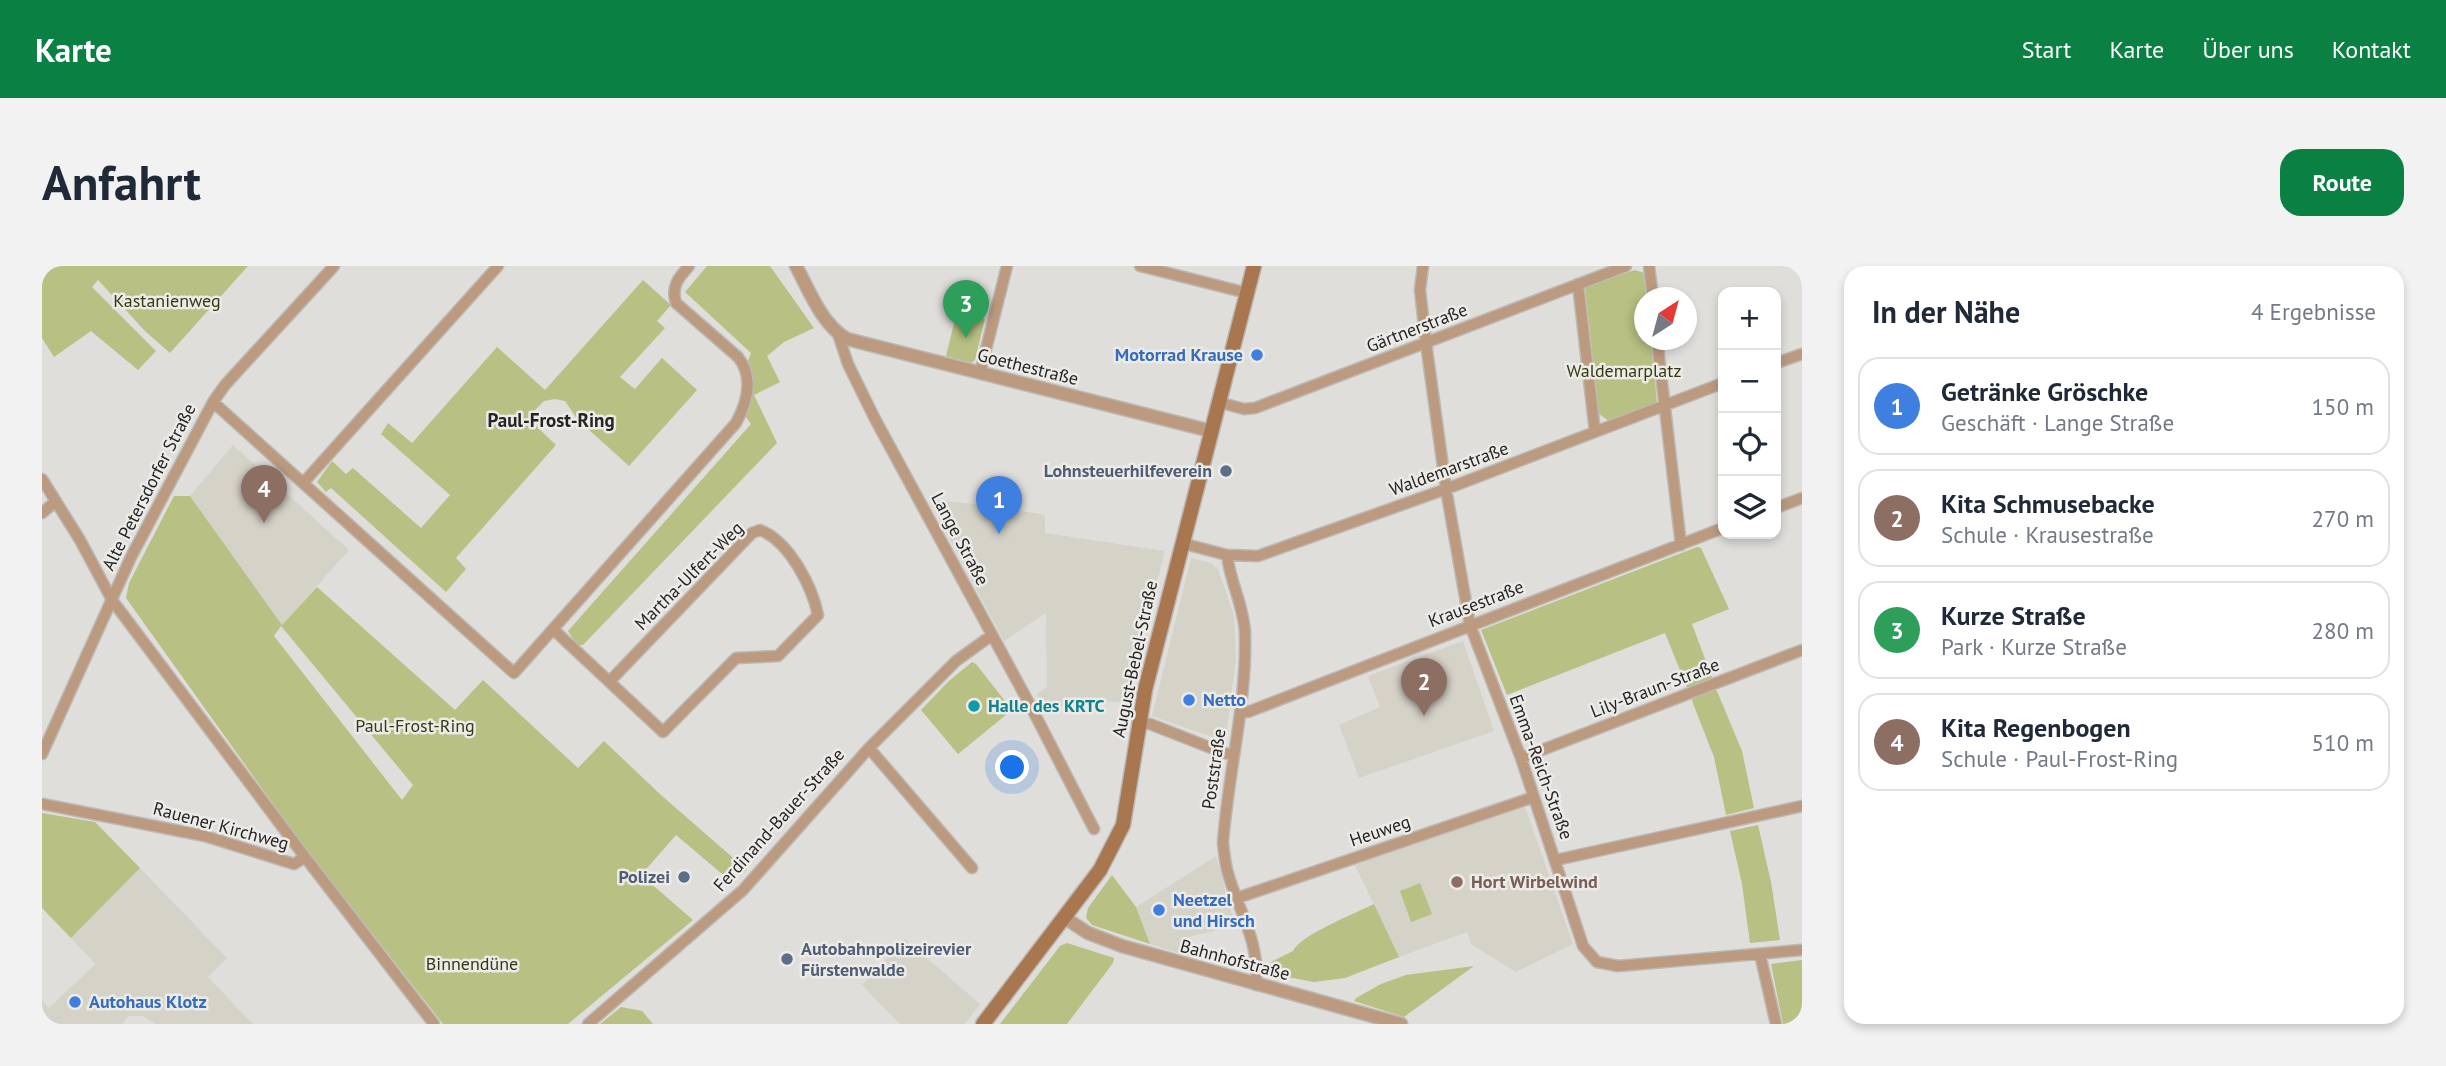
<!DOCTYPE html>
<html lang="de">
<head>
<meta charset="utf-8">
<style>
  body { margin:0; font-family:"PT Sans",sans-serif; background:#f2f2f3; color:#1f2937 }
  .controls { position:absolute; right:21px; top:21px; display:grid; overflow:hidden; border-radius:14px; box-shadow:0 4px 10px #0003 }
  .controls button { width:63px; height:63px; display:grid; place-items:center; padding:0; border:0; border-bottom:2px solid #e0e1e3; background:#fff; color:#1f2937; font:35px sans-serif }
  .compass { position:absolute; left:1592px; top:21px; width:63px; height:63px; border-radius:50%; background:#fff; box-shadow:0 4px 10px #0003; rotate:36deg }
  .you { position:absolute; left:971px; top:502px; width:24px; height:24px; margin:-18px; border:5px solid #fff; border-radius:50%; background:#1a73e8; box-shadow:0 0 0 10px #1a73e833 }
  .badge { display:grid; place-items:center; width:46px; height:46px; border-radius:50%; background:#0b8043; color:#fff; font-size:23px; font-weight:700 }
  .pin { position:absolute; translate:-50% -58px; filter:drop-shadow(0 2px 4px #0008) }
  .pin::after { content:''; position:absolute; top:37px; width:24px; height:21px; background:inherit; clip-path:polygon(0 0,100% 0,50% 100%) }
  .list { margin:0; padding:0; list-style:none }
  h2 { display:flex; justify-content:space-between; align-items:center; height:91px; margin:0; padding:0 28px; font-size:30px }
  h2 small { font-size:23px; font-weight:400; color:#747a83 }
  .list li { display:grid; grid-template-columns:46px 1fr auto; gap:21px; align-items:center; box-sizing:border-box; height:98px; margin:0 14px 14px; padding:0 14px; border:2px solid #e0e1e3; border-radius:21px }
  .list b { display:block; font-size:26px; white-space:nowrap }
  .list p { margin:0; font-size:23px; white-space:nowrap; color:#747a83 }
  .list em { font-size:23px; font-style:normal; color:#747a83 }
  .icon { flex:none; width:38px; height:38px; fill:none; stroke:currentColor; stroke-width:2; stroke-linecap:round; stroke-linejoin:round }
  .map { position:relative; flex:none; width:1760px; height:758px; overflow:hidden; border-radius:21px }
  header { display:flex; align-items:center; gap:42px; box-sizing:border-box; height:98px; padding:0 35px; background:#0b8043; color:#fff }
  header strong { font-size:33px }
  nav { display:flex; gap:38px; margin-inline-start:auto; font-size:24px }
  .intro { display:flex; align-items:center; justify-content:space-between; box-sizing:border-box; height:168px; padding:0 42px }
  h1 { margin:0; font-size:49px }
  .button { padding:18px 32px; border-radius:21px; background:#0b8043; color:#fff; font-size:24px; font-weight:700 }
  main { display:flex; gap:42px; padding:0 42px }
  aside { flex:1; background:#fff; border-radius:21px; box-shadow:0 4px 10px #0003 }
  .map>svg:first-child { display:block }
  .built { fill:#d5d2c8 }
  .green { fill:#b9c083; fill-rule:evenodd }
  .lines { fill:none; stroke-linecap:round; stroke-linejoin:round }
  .minor-casing { stroke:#bab9b6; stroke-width:13 }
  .tertiary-casing { stroke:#bab9b6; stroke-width:15 }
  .secondary-casing { stroke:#bab9b6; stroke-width:17 }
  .minor { stroke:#bc9a7f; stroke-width:10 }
  .tertiary { stroke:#bc9a7f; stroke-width:12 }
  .secondary { stroke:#a9774f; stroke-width:14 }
  .shop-dot { fill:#3f7fe0; stroke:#ecebe8; stroke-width:2.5 }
  .service-dot { fill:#5c6f8a; stroke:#ecebe8; stroke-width:2.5 }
  .culture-dot { fill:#0f9aa8; stroke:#ecebe8; stroke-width:2.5 }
  .education-dot { fill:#8d6e63; stroke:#ecebe8; stroke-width:2.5 }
  .labels { text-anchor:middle; stroke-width:5; stroke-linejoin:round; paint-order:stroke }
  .park-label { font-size:18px; fill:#363a10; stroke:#ecebe8 }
  .street-label { font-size:18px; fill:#262524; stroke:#ecebe8 }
  .shop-label { font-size:18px; font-weight:bold; fill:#366cbe; stroke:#ecebe8; text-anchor:start }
  .service-label { font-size:18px; font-weight:bold; fill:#4e5e75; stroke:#ecebe8; text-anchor:end }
  .culture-label { font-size:18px; font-weight:bold; fill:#0d838f; stroke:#ecebe8; text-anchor:start }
  .education-label { font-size:18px; font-weight:bold; fill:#785e54; stroke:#ecebe8; text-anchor:start }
  .neighbourhood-label { font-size:19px; font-weight:bold; fill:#262524; stroke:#ecebe8 }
</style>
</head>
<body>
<header>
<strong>Karte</strong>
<nav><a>Start</a><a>Karte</a><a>Über uns</a><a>Kontakt</a></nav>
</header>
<div class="intro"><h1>Anfahrt</h1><a class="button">Route</a></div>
<main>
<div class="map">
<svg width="1760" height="758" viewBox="0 0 1760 758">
  <rect width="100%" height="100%" fill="#dfdedb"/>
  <path class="built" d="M191,179l116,105 -67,75 -92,-129z
    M890,234l52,5 61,10v18l120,18 -32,121 -5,31 -37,-3 -48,10 -6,-16 10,-7 -1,-74 -42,28 -74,-139z
    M1149,292l20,5 7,6 16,47 2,42 -10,78 -8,3 -66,-23z
    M1421,375l31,90 -135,47 -20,-53 41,-18 -12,-31z
    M1483,541l48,137 -57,28 -44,-27 -5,-13 -68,25 -44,-92z
    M1174,590l19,70 -47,11 3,20 -41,-13 -14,-37z
    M98,602l87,90 -19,19 45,47h-98l-12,-8h-14l-7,8h-80v-23l7,7 46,-44 -24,-26z
    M863,673l75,65 -15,20h-65l-38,-39z"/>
  <path class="green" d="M0,0h206l-78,87 -25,-22 -47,-51 -6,7 64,64 -18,19 -47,-39 -37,26 -12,-19z
    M665,0h63l44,62 -30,14 -17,14 13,26 -26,13 23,48 -194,202h-6l-9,-14 183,-207 -5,-7c4,-19 10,-36 2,-56l3,-8 -66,-61z
    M1593,4l9,3 2,24 -2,1v42h7l6,63 -48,18 -10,-7 -14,-127z
    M601,14l28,25 -14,16 8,7 -45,49 15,12 27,-31 35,32 -68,76 -51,-46 -13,-19 -10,-2 -11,2 -9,9v15l21,20 -100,113 10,11 -20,23 -115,-104 -5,4 -9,-10 15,-21 14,13 7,-6 68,60 29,-33 -69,-61 7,-11 24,20 85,-96 48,43z
    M915,45l28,8 -10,41 -4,3 -25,-7z
    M132,230h16l92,129 35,-38 138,123 28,-30 95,88 26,-27 57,54 86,75 -19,9 -52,-44 -35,40 52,45 -125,104h-125l-147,-188 -170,-238 3,-15zM239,360l132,159 -11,15 -128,-164z
    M1655,281l4,1 28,61 -37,15 21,56 -25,10 -23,-57 -158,62 -26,-65z
    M930,396l4,2 36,46 -54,44 -37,-44 28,-29z
    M1670,422l5,3 25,60 12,57 -28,7 -12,-58 -22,-56 1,-5z
    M0,547l53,9 45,46 -69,70 -29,-30z
    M1716,559l13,57 9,58 -30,3 -8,-59 -12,-53z
    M1070,609l24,32 14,37 -58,-19 -6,-7 2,-10z
    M1378,617l12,31 -21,8 -11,-31z
    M1332,638l25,53 -54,21 -31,4 -32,-6 -11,-14 22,-11c7,-16 63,-38 81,-47z
    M1025,677l47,15 -1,5 -46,61h-67l60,-78z
    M1760,694v64h-19l-12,-60z
    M1432,700l-70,51 -50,-16 2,-3 25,-14 25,-9z
    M579,741l21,4 11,13h-53z"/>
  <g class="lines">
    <g class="minor-casing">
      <path id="minor" d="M1098,0l107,27
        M1381,0l-3,24 6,53 20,146 24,136 51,133 62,188 14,16 21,4 184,-16
        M1607,0l4,32
        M1536,18l17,148
        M796,68l10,30 27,55 154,284 65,126
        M1615,74l24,205
        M1734,97l26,-9
        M938,107l27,-107
        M171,136l301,271 222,-250c12,-22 18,-46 2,-66l-62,-54c-5,-16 2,-25 13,-37
        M1176,136l26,7 11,-1 371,-142
        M0,213l38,61 32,60 193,257 129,167
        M262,216l194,-216
        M1734,242l26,-10
        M0,247l14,-12
        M1139,277l46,12 31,1 188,-67 277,-106
        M1185,289c3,27 17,51 18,78 2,71 -17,140 -22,210 1,9 2,18 4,27 11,41 33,70 29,115
        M512,364l109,102 73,-74 42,-2 40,-41c-6,-29 -29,-74 -58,-85l-8,3 -142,148
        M1199,445l7,1 475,-184
        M1097,457l11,1 74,29 10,2
        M827,482l103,120
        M0,488l89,-197 82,-155 12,-17 109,-119
        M1479,492l281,-108
        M0,538l163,32 89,28 11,-7
        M1514,594l246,-54
        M1195,632l297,-101
        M1718,688l16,70
        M546,758l155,-134 126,-142 87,-87 36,-26"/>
    </g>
    <g class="tertiary-casing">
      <path id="tertiary" d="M754,0c13,24 26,59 51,73l364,92
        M1023,652l23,15 34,13 279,78"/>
    </g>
    <g class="secondary-casing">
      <path id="secondary" d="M941,758l117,-154 23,-45 22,-135 109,-424"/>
    </g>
    <use href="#minor" class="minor"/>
    <use href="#tertiary" class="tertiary"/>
    <use href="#secondary" class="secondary"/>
  </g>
  <g class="shop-dot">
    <circle cx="1215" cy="89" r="7"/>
    <circle cx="1147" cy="434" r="7"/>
    <circle cx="1117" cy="644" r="7"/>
    <circle cx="33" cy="736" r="7"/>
  </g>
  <g class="service-dot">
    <circle cx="1184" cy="205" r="7"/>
    <circle cx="642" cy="611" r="7"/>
    <circle cx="745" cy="693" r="7"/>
  </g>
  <circle class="culture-dot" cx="932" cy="440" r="7"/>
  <circle class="education-dot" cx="1415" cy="616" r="7"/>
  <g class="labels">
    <g class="park-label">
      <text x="125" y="41">Kastanienweg</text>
      <text x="1582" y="111">Waldemarplatz</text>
      <text x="373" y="466">Paul-Frost-Ring</text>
      <text x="430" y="704">Binnendüne</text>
    </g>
    <g class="street-label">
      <text transform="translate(1375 62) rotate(-21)" y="6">Gärtnerstraße</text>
      <text transform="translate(986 101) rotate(14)" y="6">Goethestraße</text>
      <text transform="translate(1407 203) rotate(-20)" y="6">Waldemarstraße</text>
      <text transform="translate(107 221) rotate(-63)" y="6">Alte Petersdorfer Straße</text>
      <text transform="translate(918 273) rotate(62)" y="6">Lange Straße</text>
      <text transform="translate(647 310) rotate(-45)" y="6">Martha-Ulfert-Weg</text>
      <text transform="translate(1434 338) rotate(-21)" y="6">Krausestraße</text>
      <text transform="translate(1093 393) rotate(-78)" y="6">August-Bebel-Straße</text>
      <text transform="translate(1613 422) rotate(-21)" y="6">Lily-Braun-Straße</text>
      <text transform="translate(1499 501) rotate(70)" y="6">Emma-Reich-Straße</text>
      <text transform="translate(1172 503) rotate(-82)" y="6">Poststraße</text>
      <text transform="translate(737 554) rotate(-48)" y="6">Ferdinand-Bauer-Straße</text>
      <text transform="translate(179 560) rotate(15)" y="6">Rauener Kirchweg</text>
      <text transform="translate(1338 565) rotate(-19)" y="6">Heuweg</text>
      <text transform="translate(1193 694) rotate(15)" y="6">Bahnhofstraße</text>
    </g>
    <g class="shop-label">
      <text x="1201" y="95" text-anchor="end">Motorrad Krause</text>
      <text x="1161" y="440">Netto</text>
      <text x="1131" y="640">Neetzel<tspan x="1131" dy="21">und Hirsch</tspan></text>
      <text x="47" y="742">Autohaus Klotz</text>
    </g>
    <g class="service-label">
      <text x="1170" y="211">Lohnsteuerhilfeverein</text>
      <text x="628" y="617">Polizei</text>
      <text x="759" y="689" text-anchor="start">Autobahnpolizeirevier<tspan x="759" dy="21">Fürstenwalde</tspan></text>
    </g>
    <g class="culture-label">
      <text x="946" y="446">Halle des KRTC</text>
    </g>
    <g class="education-label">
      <text x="1429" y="622">Hort Wirbelwind</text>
    </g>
    <g class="neighbourhood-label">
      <text x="509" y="161">Paul-Frost-Ring</text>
    </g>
  </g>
</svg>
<div class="controls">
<button>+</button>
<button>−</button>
<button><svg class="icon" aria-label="locate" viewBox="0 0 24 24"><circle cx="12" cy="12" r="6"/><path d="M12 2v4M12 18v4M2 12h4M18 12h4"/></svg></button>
<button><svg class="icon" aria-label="layers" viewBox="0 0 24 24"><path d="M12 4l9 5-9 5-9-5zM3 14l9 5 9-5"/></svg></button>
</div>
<svg class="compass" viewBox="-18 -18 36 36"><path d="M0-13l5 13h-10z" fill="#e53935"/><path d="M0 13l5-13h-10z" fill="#747a83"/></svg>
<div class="you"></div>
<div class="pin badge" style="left:957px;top:268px;background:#3f7fe0">1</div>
<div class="pin badge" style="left:1382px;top:450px;background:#8d6e63">2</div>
<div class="pin badge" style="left:924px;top:72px;background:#2e9e5b">3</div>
<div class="pin badge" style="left:222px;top:257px;background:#8d6e63">4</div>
</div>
<aside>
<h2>In der Nähe<small>4 Ergebnisse</small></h2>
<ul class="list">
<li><span class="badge" style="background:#3f7fe0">1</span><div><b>Getränke Gröschke</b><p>Geschäft · Lange Straße</p></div><em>150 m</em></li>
<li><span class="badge" style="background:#8d6e63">2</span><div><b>Kita Schmusebacke</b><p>Schule · Krausestraße</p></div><em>270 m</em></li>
<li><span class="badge" style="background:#2e9e5b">3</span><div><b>Kurze Straße</b><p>Park · Kurze Straße</p></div><em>280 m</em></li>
<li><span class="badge" style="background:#8d6e63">4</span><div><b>Kita Regenbogen</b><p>Schule · Paul-Frost-Ring</p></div><em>510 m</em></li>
</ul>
</aside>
</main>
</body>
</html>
